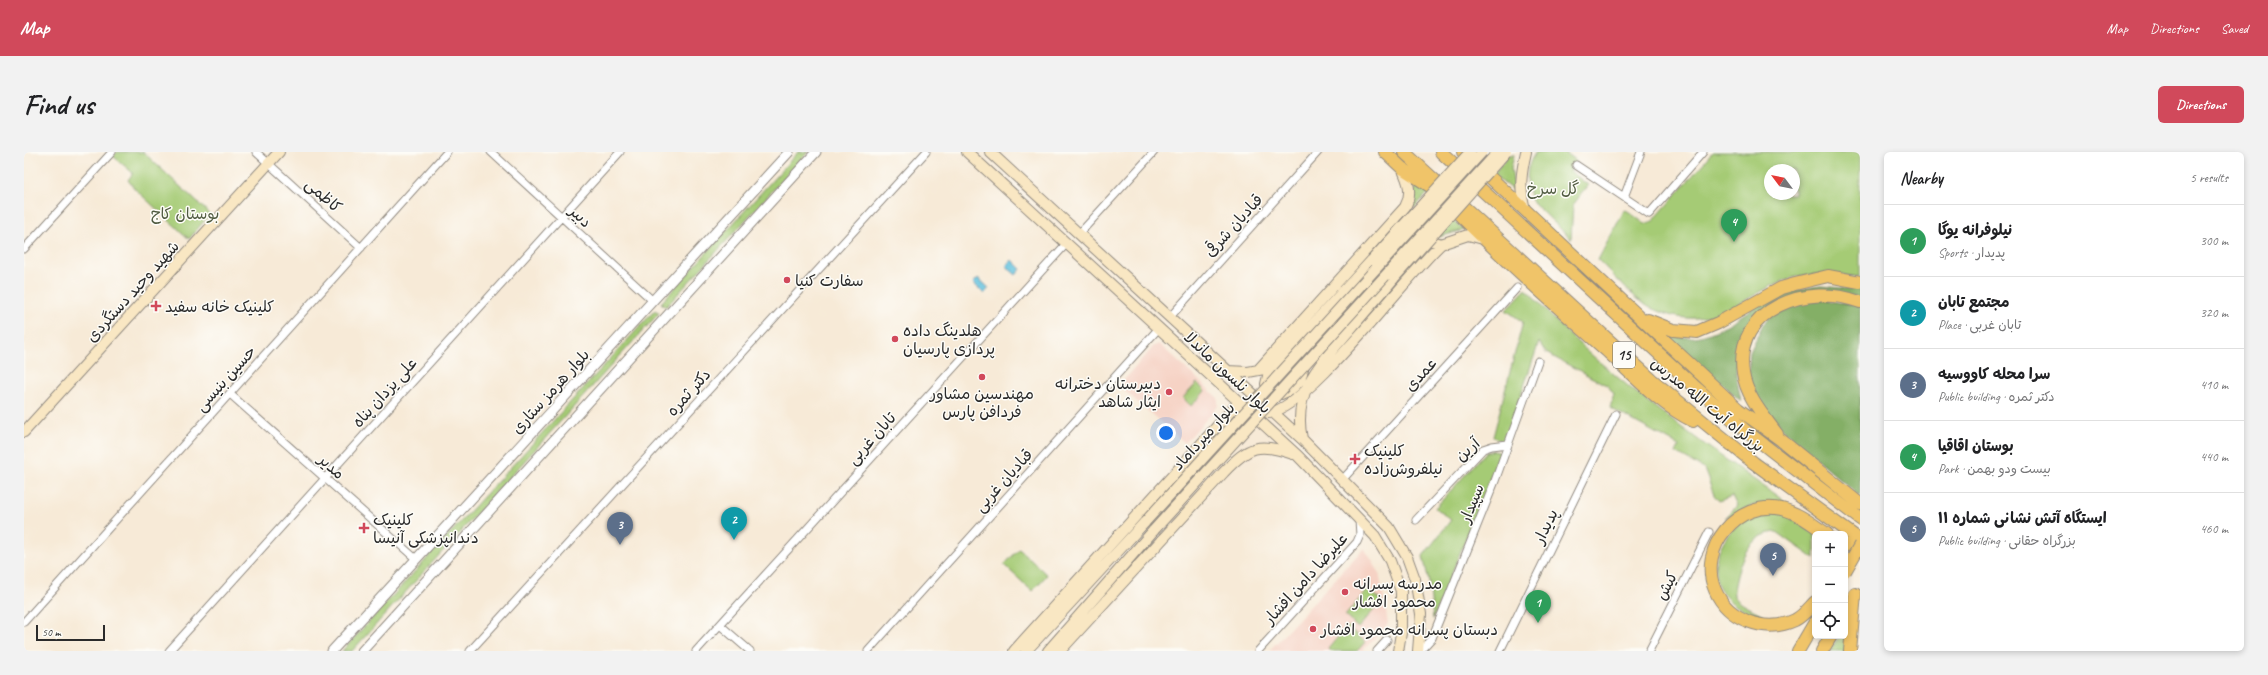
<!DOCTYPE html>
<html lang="en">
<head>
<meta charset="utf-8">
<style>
  body { margin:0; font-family:Caveat,"Playpen Sans Arabic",sans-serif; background:#f2f2f2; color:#202124 }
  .controls { position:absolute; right:12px; bottom:12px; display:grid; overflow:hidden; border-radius:6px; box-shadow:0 2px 6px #0003 }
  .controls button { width:36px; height:36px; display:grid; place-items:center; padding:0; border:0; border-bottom:1px solid #e0e0e0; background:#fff; color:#202124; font:20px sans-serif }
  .compass { position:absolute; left:1740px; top:12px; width:36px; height:36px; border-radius:50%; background:#fff; box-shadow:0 2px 6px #0003; rotate:302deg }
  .scale { position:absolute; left:12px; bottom:10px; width:69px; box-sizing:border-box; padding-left:4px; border:2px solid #2b2b2b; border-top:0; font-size:11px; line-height:14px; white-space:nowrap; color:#2b2b2b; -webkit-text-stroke:3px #fdfcf7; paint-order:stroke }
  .you { position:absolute; left:1142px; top:281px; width:14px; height:14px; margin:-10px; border:3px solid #fff; border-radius:50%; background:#1a73e8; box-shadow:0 0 0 6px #1a73e833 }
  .badge { display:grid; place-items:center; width:26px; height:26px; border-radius:50%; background:#d1495b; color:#fff; font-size:13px; font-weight:700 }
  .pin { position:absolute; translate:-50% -33px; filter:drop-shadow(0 1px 2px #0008) }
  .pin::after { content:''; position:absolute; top:21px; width:14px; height:12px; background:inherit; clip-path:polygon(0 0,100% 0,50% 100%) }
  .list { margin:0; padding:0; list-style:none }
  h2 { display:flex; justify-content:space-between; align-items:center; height:52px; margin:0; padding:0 16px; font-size:17px }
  h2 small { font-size:13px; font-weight:400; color:#757577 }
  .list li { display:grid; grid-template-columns:26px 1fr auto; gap:12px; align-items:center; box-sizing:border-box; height:72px; padding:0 16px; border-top:1px solid #e0e0e0 }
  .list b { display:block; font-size:15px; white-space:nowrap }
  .list p { margin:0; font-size:13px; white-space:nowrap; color:#757577 }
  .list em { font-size:13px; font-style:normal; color:#757577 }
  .icon { flex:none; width:22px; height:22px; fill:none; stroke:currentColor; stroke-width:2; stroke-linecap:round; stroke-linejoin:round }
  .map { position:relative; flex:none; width:1836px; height:499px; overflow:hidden; border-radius:6px }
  header { display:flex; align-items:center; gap:24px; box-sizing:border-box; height:56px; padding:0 20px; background:#d1495b; color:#fff }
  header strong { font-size:19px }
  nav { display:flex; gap:22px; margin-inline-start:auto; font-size:14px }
  .intro { display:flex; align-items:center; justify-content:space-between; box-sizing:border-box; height:96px; padding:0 24px }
  h1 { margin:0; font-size:28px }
  .button { padding:10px 18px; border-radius:6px; background:#d1495b; color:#fff; font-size:14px; font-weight:700 }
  main { display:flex; gap:24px; padding:0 24px }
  aside { flex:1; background:#fff; border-radius:6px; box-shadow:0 2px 6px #0003 }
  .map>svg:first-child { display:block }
  .built { fill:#f6d2c4 }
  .green { fill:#a5cb75; stroke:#687b50; fill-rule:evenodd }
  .forest { fill:#84af66; stroke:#586d48 }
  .water { fill:#5fc0dd; stroke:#457684 }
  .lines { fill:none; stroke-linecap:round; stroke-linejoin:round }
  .minor-casing { stroke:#918a81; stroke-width:9 }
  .tertiary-casing { stroke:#918a81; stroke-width:11 }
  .secondary-casing { stroke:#918a81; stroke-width:12 }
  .trunk-casing { stroke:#918a81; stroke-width:14 }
  .minor { stroke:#fff; stroke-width:7 }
  .tertiary { stroke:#fff; stroke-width:9 }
  .secondary { stroke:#f9e7c3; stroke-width:10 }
  .trunk { stroke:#f0c469; stroke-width:12 }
  .secondary-bridge-casing { stroke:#918a81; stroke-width:12; stroke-linecap:butt }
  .trunk-bridge-casing { stroke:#918a81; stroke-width:14; stroke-linecap:butt }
  .secondary-bridge { stroke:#f9e7c3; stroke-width:10 }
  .trunk-bridge { stroke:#f0c469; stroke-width:12 }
  .poi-dot { fill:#d1495b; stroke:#fdfcf7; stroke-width:1.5 }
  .labels { text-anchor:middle; stroke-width:3; stroke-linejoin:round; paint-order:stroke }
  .shield { fill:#fdfcf7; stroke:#6a6a68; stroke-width:1 }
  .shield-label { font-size:15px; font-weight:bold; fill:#2b2b2b }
  .park-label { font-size:16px; fill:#505b41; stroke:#fdfcf7 }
  .street-label { font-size:16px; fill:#2b2b2b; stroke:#fdfcf7 }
  .poi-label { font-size:16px; fill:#2b2b2b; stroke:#fdfcf7; text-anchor:start }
</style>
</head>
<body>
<header>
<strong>Map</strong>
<nav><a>Map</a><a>Directions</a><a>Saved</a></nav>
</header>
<div class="intro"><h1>Find us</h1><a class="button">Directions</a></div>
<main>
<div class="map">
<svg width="1836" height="499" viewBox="0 0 1836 499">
  <rect width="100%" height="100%" fill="#fdfcf7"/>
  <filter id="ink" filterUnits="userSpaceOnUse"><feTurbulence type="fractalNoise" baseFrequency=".025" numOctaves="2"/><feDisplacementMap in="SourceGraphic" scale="8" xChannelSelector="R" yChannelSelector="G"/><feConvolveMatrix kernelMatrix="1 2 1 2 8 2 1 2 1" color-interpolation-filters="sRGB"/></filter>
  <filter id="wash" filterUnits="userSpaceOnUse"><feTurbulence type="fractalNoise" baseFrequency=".012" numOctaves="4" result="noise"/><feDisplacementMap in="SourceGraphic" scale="16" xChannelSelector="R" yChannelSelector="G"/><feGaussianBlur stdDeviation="0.9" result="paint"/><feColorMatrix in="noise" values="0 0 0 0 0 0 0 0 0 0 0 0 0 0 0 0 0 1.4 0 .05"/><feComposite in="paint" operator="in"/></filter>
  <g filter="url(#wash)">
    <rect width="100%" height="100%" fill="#f7ead7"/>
    <path class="built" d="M1135,192l59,54v8l-33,37 -66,-57 35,-40z
      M1340,396l15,24 9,52 -26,27h-93z"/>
    <path class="green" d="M93,0h26l67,62 -21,25 -54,-50 -7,-9 5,-7 -20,-17z
      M774,0h10l-142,155 -5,-4z
      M1512,0h29l12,9 -7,10 18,14 -15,20 -2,34 -39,-38c-7,-15 -7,-35 4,-49z
      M1689,0h147v125c-25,-2 -48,-6 -72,2 -43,15 -69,50 -119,36 -7,-3 -16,-5 -22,-9 -18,-12 -33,-31 -49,-46l27,-51 20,15 8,-3zM1746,18h24v24h-24z
      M1484,3h6l-3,13 4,24 -22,-17z
      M1392,32l13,8 -15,16 -4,-4z
      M1429,68l11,10 -26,7z
      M1502,137c74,85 170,149 261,214 -27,-1 -38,2 -62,15l12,-12 -5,-10 -13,5 -5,-6 -10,-26 -28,-16 3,-7 -69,-38 4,-14 -6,-8 -62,-33 -7,-11 -34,100 -12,-5 30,-115 -17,-12z
      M631,158l4,3 -307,338h-10z
      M1173,231l8,8 -14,15 -8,-8z
      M1470,298l7,2 -68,167 -4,-37 -6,-26 28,-36 -16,-12 51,-56z
      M1741,361h17l39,21h-6v25l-38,-27c-27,2 -36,25 -41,48 -1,5 -3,11 -2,16 4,8 21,14 29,19l-2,3c-13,-5 -27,-11 -36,-22 -21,-24 -5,-59 17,-75 6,-5 16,-6 23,-8z
      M995,397l28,26 -15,16 -28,-26z
      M1344,437l14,12 -24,27 -13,-12z
      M1824,469l-3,30h-15l9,-15h6v-10z
      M1323,474l18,16 -8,9h-27l-2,-2z"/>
    <path class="forest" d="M1797,134l39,4v8l-6,-2 -84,10 -33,54 -1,14 5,27 -74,-66c9,0 18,4 27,2 27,-3 48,-24 71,-36 18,-9 37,-13 56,-15z
      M1801,148l35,6v191l-97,-85 -15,-36 2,-24 13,-28 12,-12 20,-9z"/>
    <path class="water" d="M988,108l9,9 -5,6 -10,-9z
      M954,126l11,10 -5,6 -11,-11z"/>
  </g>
  <g filter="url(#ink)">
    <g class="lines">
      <g class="minor-casing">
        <path id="minor" d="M232,0l105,96
          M467,0l162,149
          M1552,13l73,49 54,-62
          M1600,45l17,-45
          M1055,82l75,-82
          M0,97l88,-97
          M1146,165l148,-165
          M206,242l186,165
          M1319,327l174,-191
          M1392,368l67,-71 9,-3 16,-2
          M0,470l423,-470
          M696,473l30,26
          M145,499l451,-499
          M446,499l456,-499
          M672,499l371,-408
          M844,499l291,-323
          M1234,499l99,-109 3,-7 -1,-15
          M1353,499l10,-11
          M1396,499l12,-13 63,-157 43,-120
          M1476,499l116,-237
          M1625,499l60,-119"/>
      </g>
      <g class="tertiary-casing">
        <path id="tertiary" d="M308,499l457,-499
          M338,499l454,-499"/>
      </g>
      <g class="secondary-casing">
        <path id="secondary" d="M943,0l331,304 77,80 15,25 11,30v42l-3,18
          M966,0l312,287 87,88 18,30 8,22 6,35 -3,37
          M1501,58c-6,-21 -4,-37 1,-58
          M1348,108l-103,112 -3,12 4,6 11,4c30,-11 16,-28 30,-46 31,-37 66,-71 99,-107l14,-3 17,6
          M1234,218l147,-163c8,-14 3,-26 -3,-39
          M1203,219l21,1 16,-3
          M1244,261c39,-3 139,-138 173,-169l27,-9 15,4
          M0,280l255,-280
          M1278,287c-10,-47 17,-74 46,-107 15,-18 31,-36 46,-54
          M990,499l225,-249
          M1002,499l119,-129
          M1024,499l106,-121
          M1036,499l164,-179c25,-26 34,-30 69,-18"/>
      </g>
      <g class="trunk-casing">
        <path id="trunk" d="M1361,0l17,16 34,22
          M1380,0l248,228 102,83 106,77
          M1417,0l252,233 53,46 114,88
          M1439,0l275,257 43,31 79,64
          M1425,52c51,52 105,100 160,149 26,24 52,52 84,68
          M1624,168l25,10 24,2 21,-9 63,-35 14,-4 33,-8 32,6
          M1753,282c-13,-18 -31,-38 -34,-61 -10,-65 66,-91 117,-71
          M1821,392l15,6
          M1791,450c-6,6 -12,14 -20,18 -30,14 -67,0 -80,-30 -18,-42 23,-91 67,-81 17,4 31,16 45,25
          M1774,499l17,-29
          M1798,499l9,-15
          M1826,499l5,-57"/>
      </g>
      <use href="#minor" class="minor"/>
      <use href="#tertiary" class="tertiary"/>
      <use href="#secondary" class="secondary"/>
      <use href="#trunk" class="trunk"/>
      <g class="secondary-bridge-casing">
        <path id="secondary-bridge" d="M1348,108l98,-108
          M1370,126l112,-126
          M1121,370l337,-370
          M1130,378l344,-378"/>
      </g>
      <g class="trunk-bridge-casing">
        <path id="trunk-bridge" d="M1821,419l15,-26"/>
      </g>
      <use href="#secondary-bridge" class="secondary-bridge"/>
      <use href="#trunk-bridge" class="trunk-bridge"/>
    </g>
  </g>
  <g class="poi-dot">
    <circle cx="763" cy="128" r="4"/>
    <path d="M130 148h4v4h4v4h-4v4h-4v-4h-4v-4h4z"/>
    <circle cx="871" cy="187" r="4"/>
    <circle cx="958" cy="225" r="4"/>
    <circle cx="1145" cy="240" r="4"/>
    <path d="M1329 301h4v4h4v4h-4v4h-4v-4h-4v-4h4z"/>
    <path d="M338 370h4v4h4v4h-4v4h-4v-4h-4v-4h4z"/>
    <circle cx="1321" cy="440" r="4"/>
    <circle cx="1289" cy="477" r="4"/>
  </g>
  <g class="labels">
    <rect class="shield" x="1589" y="190" width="22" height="26" rx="3"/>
    <g class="shield-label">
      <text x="1600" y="208">15</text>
    </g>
    <g class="park-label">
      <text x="1529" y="42">گل سرخ</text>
      <text x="161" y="67">بوستان کاج</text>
    </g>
    <g class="street-label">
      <text transform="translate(300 43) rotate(42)" y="6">کاظمی</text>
      <text transform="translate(557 64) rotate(43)" y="6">دبیر</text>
      <text transform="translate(1209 73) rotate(-48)" y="6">قبادیان شرقی</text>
      <text transform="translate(108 139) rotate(-48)" y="6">شهید وحید دستگردی</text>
      <text transform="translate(1204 220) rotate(43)" y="6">بلوار نلسون ماندلا</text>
      <text transform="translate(1396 222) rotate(-48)" y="6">عمدی</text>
      <text transform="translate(201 226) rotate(-48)" y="6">حسین بنیسی</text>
      <text transform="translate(526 239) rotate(-48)" y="6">بلوار هرمز ستاری</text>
      <text transform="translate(360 240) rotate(-48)" y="6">علی یزدان پناه</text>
      <text transform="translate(664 240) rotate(-48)" y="6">دکتر ثمره</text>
      <text transform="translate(1684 252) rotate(39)" y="6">بزرگراه آیت الله مدرس</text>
      <text transform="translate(1179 284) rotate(-48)" y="6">بلوار میرداماد</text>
      <text transform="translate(847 286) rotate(-48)" y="6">تابان غربی</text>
      <text transform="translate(1443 297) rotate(-41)" y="6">آرین</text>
      <text transform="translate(308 314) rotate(42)" y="6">مدیر</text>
      <text transform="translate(979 328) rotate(-48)" y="6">قبادیان غربی</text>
      <text transform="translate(1447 351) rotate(-68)" y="6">سپیدار</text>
      <text transform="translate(1521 374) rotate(-64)" y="6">پدیدار</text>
      <text transform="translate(1281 426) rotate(-48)" y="6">علیرضا دامن افشار</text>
      <text transform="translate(1642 433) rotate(-63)" y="6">کیش</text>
    </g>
    <g class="poi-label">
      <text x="771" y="134">سفارت کنیا</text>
      <text x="141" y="160">کلینیک خانه سفید</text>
      <text x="879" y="184">هلدینگ داده<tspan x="879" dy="18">پردازی پارسیان</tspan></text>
      <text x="1137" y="237" text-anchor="end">دبیرستان دخترانه<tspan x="1137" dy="18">ایثار شاهد</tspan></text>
      <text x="958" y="247" text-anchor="middle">مهندسین مشاور<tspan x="958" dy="18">فردافن پارس</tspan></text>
      <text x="1340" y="304">کلینیک<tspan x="1340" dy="18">نیلفروش‌زاده</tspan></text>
      <text x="349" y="373">کلینیک<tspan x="349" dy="18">دندانپزشکی آنیسا</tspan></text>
      <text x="1329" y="437">مدرسه پسرانه<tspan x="1329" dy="18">محمود افشار</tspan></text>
      <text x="1297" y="483">دبستان پسرانه محمود افشار</text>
    </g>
  </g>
</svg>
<div class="controls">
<button>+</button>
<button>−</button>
<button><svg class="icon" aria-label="locate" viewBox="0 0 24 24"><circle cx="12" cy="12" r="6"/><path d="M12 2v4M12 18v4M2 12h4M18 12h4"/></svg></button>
</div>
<svg class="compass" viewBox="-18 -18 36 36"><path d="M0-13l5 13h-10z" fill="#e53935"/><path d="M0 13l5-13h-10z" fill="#757577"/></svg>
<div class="scale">50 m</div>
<div class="you"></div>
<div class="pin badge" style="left:1514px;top:471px;background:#2e9e5b">1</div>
<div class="pin badge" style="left:710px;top:388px;background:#0f9aa8">2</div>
<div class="pin badge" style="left:596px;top:393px;background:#5c6f8a">3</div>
<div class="pin badge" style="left:1710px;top:90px;background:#2e9e5b">4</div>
<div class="pin badge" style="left:1749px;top:424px;background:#5c6f8a">5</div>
</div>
<aside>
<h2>Nearby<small>5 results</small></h2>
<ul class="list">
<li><span class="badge" style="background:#2e9e5b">1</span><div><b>نیلوفرانه یوگا</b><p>Sports · پدیدار</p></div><em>300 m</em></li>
<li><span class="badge" style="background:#0f9aa8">2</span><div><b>مجتمع تابان</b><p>Place · تابان غربی</p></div><em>320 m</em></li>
<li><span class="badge" style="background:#5c6f8a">3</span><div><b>سرا محله کاووسیه</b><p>Public building · دکتر ثمره</p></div><em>410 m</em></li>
<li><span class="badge" style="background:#2e9e5b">4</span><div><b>بوستان اقاقیا</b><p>Park · بیست ودو بهمن</p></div><em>440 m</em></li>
<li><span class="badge" style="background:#5c6f8a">5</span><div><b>ایستگاه آتش نشانی شماره ۱۱</b><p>Public building · بزرگراه حقانی</p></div><em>460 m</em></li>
</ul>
</aside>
</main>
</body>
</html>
